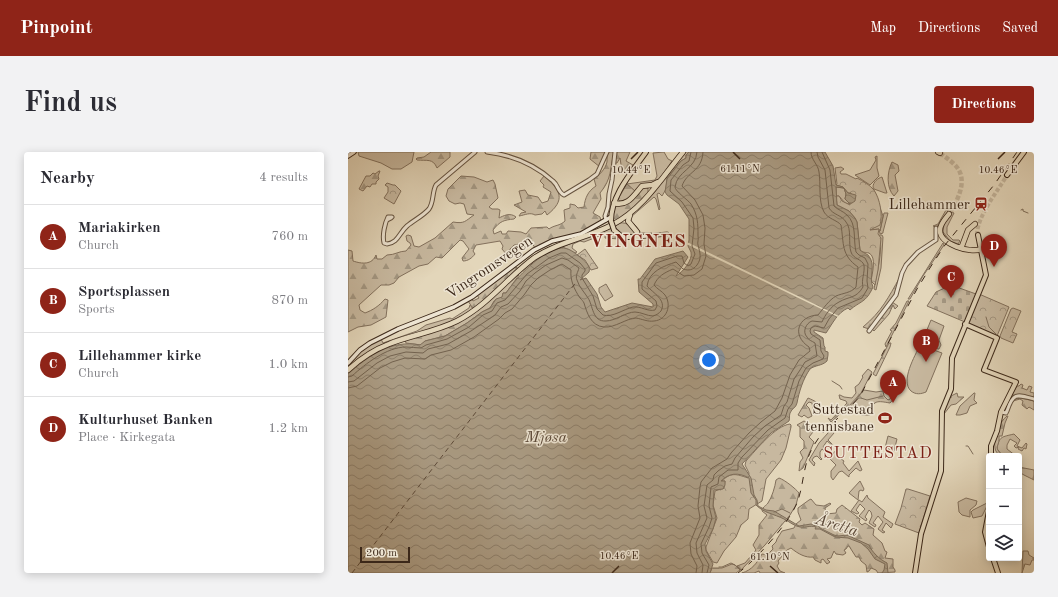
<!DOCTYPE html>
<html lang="en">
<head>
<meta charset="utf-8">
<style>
  body { margin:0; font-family:"Old Standard TT",serif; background:#f2f2f3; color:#2b2b33 }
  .controls { position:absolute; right:12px; bottom:12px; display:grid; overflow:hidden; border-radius:4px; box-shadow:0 2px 10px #0003 }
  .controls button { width:36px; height:36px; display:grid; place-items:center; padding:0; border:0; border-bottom:1px solid #e1e1e2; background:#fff; color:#2b2b33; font:20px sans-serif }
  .scale { position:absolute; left:12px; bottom:10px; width:50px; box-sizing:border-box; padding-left:4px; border:2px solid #3c2819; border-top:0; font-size:11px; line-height:14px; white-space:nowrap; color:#3c2819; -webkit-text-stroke:3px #ede4d2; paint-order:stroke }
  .you { position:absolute; left:361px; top:208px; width:14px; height:14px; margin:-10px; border:3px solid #fff; border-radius:50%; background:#1a73e8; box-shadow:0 0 0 6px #1a73e833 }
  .badge { display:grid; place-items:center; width:26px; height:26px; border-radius:50%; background:#8f2418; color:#fff; font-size:13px; font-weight:700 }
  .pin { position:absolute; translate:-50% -33px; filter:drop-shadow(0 1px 2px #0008) }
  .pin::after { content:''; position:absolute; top:21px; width:14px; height:12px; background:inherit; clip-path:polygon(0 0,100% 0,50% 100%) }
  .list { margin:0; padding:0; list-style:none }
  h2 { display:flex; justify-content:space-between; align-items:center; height:52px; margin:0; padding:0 16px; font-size:17px }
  h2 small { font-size:13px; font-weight:400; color:#7c7c81 }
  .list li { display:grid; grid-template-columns:26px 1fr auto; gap:12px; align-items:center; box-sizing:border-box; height:64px; padding:0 16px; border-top:1px solid #e1e1e2 }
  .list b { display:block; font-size:15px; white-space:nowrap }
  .list p { margin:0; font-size:13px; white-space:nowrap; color:#7c7c81 }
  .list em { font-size:13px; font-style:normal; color:#7c7c81 }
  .icon { flex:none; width:22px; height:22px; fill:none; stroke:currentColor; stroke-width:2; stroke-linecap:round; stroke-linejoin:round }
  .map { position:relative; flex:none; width:686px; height:421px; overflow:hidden; border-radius:4px }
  header { display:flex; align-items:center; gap:24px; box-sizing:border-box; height:56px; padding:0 20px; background:#8f2418; color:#fff }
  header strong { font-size:19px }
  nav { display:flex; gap:22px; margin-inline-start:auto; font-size:14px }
  .intro { display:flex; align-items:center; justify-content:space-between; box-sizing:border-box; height:96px; padding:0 24px }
  h1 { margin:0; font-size:28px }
  .button { padding:10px 18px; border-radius:4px; background:#8f2418; color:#fff; font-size:14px; font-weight:700 }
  main { display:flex; gap:24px; padding:0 24px }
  aside { flex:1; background:#fff; border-radius:4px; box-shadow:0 2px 10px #0003 }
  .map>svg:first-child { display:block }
  .grass { fill:#c7b89f; stroke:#82705c }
  .forest { fill:url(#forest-firs); stroke:#82705c }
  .cemetery { fill:url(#cemetery-stones); stroke:#82705c }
  .park { fill:url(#park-crowns); stroke:#82705c }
  .water { fill:url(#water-waves); stroke:#7e6d59 }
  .pier { fill:#e3d6ba }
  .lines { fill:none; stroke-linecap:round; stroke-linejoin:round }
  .shore { stroke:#73624e; stroke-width:1 }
  .stream { stroke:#7e6d59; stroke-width:1 }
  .ferry { stroke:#5d4a39; stroke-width:1; stroke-dasharray:5 4; stroke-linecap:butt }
  .primary-tunnel { stroke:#c2b39a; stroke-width:4; stroke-dasharray:4 2; stroke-linecap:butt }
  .trunk-tunnel { stroke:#c2b39a; stroke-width:4.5; stroke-dasharray:4.5 2; stroke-linecap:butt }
  .tertiary-casing { stroke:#665441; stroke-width:5 }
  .secondary-casing { stroke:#3c2819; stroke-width:5.5 }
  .primary-casing { stroke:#3c2819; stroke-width:6 }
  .trunk-casing { stroke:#3c2819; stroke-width:6 }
  .tertiary { stroke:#ede4d2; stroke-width:3 }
  .secondary { stroke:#ede4d2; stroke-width:3.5 }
  .primary { stroke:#e3d6ba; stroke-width:4 }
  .trunk { stroke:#e3d6ba; stroke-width:4.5 }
  .rail { stroke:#3c2819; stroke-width:1; stroke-dasharray:7 7; stroke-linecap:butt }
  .primary-bridge-casing { stroke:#3c2819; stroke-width:6; stroke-linecap:butt }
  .primary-bridge { stroke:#e3d6ba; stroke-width:4 }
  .ticks { fill:none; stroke:#3c2819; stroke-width:1.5 }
  .labels { text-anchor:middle; stroke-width:3; stroke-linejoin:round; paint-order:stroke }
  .poi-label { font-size:15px; fill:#3c2819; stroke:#ede4d2; text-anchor:end }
  .street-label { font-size:15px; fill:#3c2819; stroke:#ede4d2 }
  .water-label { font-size:16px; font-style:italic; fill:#5d4a39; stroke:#ede4d2 }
  .neighbourhood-label { font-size:16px; letter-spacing:1px; fill:#7a1f14; stroke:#ede4d2 }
  .district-label { font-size:19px; font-weight:bold; letter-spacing:1px; fill:#7a1f14; stroke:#ede4d2 }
  .ticks-label { font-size:10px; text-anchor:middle; fill:#3c2819; stroke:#ede4d2; stroke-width:3; stroke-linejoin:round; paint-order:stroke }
</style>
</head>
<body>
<header>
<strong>Pinpoint</strong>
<nav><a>Map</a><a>Directions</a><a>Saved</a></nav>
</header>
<div class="intro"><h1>Find us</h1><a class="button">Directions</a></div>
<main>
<aside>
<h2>Nearby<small>4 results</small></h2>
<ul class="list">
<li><span class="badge">A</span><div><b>Mariakirken</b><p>Church</p></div><em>760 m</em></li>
<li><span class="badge">B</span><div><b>Sportsplassen</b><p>Sports</p></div><em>870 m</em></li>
<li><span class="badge">C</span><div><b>Lillehammer kirke</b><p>Church</p></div><em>1.0 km</em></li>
<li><span class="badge">D</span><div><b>Kulturhuset Banken</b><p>Place · Kirkegata</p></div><em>1.2 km</em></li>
</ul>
</aside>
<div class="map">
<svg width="686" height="421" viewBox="0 0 686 421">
  <defs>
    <pattern id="forest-firs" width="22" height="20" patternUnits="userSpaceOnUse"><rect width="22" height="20" fill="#c7b89f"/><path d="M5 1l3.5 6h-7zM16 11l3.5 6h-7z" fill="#a39681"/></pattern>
    <pattern id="cemetery-stones" width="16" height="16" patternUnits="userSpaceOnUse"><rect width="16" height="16" fill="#c7b89f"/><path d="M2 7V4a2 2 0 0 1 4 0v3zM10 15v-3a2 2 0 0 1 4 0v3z" fill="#a39681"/></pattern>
    <pattern id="park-crowns" width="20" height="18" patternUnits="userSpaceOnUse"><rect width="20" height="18" fill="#c7b89f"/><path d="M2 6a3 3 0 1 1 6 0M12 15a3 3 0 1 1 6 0" fill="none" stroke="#a39681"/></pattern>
    <pattern id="water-waves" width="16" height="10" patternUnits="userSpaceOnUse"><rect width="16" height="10" fill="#aa9b83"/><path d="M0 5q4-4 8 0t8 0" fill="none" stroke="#8c7e6a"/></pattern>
  </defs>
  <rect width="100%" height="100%" fill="#e3d6ba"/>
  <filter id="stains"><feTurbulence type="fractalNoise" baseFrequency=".005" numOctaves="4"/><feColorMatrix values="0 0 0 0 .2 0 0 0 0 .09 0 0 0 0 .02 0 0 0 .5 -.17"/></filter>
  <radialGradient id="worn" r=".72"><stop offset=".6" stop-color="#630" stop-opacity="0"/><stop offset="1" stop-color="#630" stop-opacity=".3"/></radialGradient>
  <path class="grass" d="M10,0h56l-2,10 -11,7h-9l-11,-6 -22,-7z
    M316,0l4,7 4,2 -12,17 -4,4 -15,3 -5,7 -9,-8 28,-4 2,-4 -4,-23z
    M337,0h4l-3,3v3l-5,3 -14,17 -1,11 -4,7 -3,-3 -2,1 3,15 -1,1 -3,-11 -2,-2 -23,20v4l5,5 5,7h11v1l-12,1 -11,-14 1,-4 23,-23z
    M529,4v12l2,8 -9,9 -15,-10 15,-5 6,-10 -1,-3z
    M534,25l5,16h-2l-11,-4 -1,-2c0,-5 5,-9 9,-10z
    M488,35l8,1 2,6 -1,5 5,5 -5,-1 -6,-7h-3z
    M531,53l4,11 -3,15 4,-18h4l-5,19v1l-3,1 -1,-5 -9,1z
    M598,58l8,3 -7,14v7l6,6h6l1,1 -2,3 -8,-3 -7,-9 1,-8 6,-12h-2l-7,11 -5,4 -3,-1 5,-2z
    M272,71c8,-1 11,4 15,9l-1,3c-10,0 -16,0 -20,-9z
    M531,83h3l1,2 -2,31 -5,22 -2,-1c2,-12 10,-42 5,-54z
    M258,132l7,12 -8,5 -6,-9v-4z
    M122,153l4,5 -24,13 -52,16 -50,29v-4l17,-17 16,-8 2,4 34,-12 9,-6 24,-7 2,1 17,-11z
    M583,168l13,6 -5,14 2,5 -2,4h-1l-16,-7z
    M572,193l22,8 -16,39c-5,2 -10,3 -15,-1 -11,-10 4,-35 9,-46z
    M482,276l4,5 -6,7 4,4v1l-5,-4 -4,6 5,5 -1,1 -5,-4 -2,3v5l2,2 -1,1 -4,-4 -3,1 -2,3 3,3 -1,3 -5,-6 10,-17 9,-10z
    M666,282l6,6 -3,6 5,2 4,-5 1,1 -1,5 -2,-1 -2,3 -4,-2 1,-2 -3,1 -2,-2 3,-3 -7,-4 -3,6v4l9,7h-13l-6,-7c2,-13 5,-12 17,-15z
    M540,284l9,3 -3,12 -9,-3z
    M487,299l3,3v3l6,4 -1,2 6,8 9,-10 4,9 -2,1 -4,-3 -7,7v2l-7,-6 -3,1 -6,8 -2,-3v-6l5,-6 -6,-6z
    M512,329l4,8 -1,2 -2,-1 -2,1 -1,9 -9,-7z
    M519,343l1,3 17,14 -2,5 10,7 -2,4 -5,-5 -4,7 3,2 -2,1 -5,-4 5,-7 -5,-6 -5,7 3,2 -1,2 -6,-4 3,-7 -1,-4 -2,-2 -4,7 2,2 -1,2 -7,-5 6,-7 -5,-5 -4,6 3,3 -2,1 -6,-3 8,-11 3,2z
    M618,346l11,3 -1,4 -6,5v7l-8,-2 -3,-3 -1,-10z
    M641,350l-7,14 -9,2 -2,-6 2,-2z"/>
  <path class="forest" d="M83,0h19v5l-13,11c-4,-10 -10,-7 -20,-8l-1,-1 1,-1 7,-1z
    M243,0h14l-5,15 -10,-8z
    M260,0h6c-4,16 -2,27 -14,41l1,6 -8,14 7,4 1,4c-8,5 -16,10 -25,13 -16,5 -27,6 -41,14l-3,-5 -18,2 -4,4v7l-3,-1 -5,-6 1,-3 -3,-5 -24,4 -3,6 2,3c-3,4 -7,7 -12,7l-1,-3 7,-9 -6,-8 -3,-1 -18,18 -6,-1 -8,7 -9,2 -20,11 -5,6 -5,2h-8l-22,20 1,5 5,3c8,-3 14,-7 20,-14l3,1 -2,17 -15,8 -13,2 -10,5v-82l4,1 1,10c9,3 19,4 23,-6l1,4h5l5,-4c8,0 12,-4 19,-4l5,-6 -1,-2 -3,-2 -1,-5 2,-1 3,1 3,10 5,1 16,-9 18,-16c12,2 12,-1 21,-7l-7,-1 -3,-10 -4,-1 -5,1 -6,-3 -3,-5 2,-7 13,-13 13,1 13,5 6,-2 2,4 3,14 -9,9 3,2h6l2,1 -1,8c4,-2 11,-6 17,-1l-2,2c-10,1 -14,2 -21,11l1,4 7,-3 1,3h4l2,-3 13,1 5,2 5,-6 16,-1 2,2c5,-4 11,-3 16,-8l-1,-11 6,-2v-4l5,1 3,3 6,-1c1,-9 4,-16 12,-21l-2,-7c5,-4 11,-9 13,-17 0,-4 0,-6 1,-10z
    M269,0h13l-4,9 7,4v3l-4,5h-3l-4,-2 -2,-13 -3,5h-3z
    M544,10l6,3 1,6 -4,4 3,16 -4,5c-8,-8 -7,-24 -2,-34z
    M31,19h1l-2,5 1,3 -3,3v2h-4l-2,3 -3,-1 -4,5 -4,-2 7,-13h4l3,-3 2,1z
    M196,24c17,14 22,24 3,39l-2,-4 -3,3 -7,1c-5,-3 -10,0 -16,1l2,-3 5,-1 -12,-7 8,-3 -3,-11 6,-1 3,5 10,2 4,6 6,-2 3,-9 -8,-5 1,-2 -4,-4z
    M279,32l9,8c-4,4 -10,10 -16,9l-2,-2z
    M296,35l4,1v5l-16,17 -19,13 1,-17 5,-1z
    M263,76l4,7 5,4 -15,-1v-3h-3l-18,7 -4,-1 -7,3 -1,4 5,4 -2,1 -13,-6z
    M595,91l1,2 -21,31 -13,23h-2z
    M166,114l5,3 -45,41 -6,-9 3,-3 2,3 6,-3 -2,-3z
    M170,122l1,1 -13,18h-3v4l-9,4 -4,7 -8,4 -15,11 -22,13 -20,5 -4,4 -15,-2 -1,-3 37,-11 38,-20z
    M552,125l-5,16 -2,4 -24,32 -6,-2c19,-16 25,-29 37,-50z
    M559,149h2l-23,46 -1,-3 7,-13 -2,-1 6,-7z
    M544,150l6,4 -3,3 -2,-4 -4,9 -15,17 -2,-2z
    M541,191h2l-1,4 -14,29 -3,-2z
    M520,217l4,3 -11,21 -13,14 -17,15 -3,-4 3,2 16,-17 -1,-2 -6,-2 -1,-4h1l4,2 8,1 4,-5 -1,-6 4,-3 4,-7 -1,-1z
    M673,232l2,1 -1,3 5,2 2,-4 3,1 -2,5 4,1v5c-12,-4 -23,-6 -27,9l-3,1 13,-22h2z
    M516,238l12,2 7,-1 1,5 4,4 2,-1 3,-4h4l-7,8c-12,-2 -18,-4 -20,12h-8l-13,-7z
    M460,246c7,3 12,5 14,13l-7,-4 -2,2 -1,-6 -3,-1 -3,3 3,3 3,8 -4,2 -4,-3 -2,2 -4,-2z
    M673,246l13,3v9l-5,-3 -2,2 -5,-4 1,-4 -3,-2 -7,2 3,-2z
    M659,264h1l-3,7 -3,13h-3c1,12 -7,9 4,20h-3c-2,-2 -5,-5 -5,-8 -2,-10 4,-26 12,-32z
    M456,269l7,4 -1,4 3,3 -4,5 5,5 -11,26 -4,3 1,-9 3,-4 -3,-6 4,-4v-7l-4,-4v-10l-3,-2z
    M671,315l15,3v10l-10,-5 -5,-3z
    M431,326c6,2 17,11 20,15l-3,12 -6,10 -25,30 -24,25 -4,-4 8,-3 11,-13 -3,-5 6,-10v-10l8,-10 -5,-4c1,-5 4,-5 6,-8 4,-6 7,-16 8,-23z
    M463,347l5,6 8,1 6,-3 1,1 -6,4 1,6 10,-1 1,-4 5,-4 18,14 -1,3 3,3 3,-2 9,6 -1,6 9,8 3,8 2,1 -2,6 8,1v8l2,3v2l-17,1 -2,-3 -5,-2 -2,3 -2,1 -1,-7 -5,-4 -2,-4h-3l-7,-11h-1l-2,3 -2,1 2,3 -3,2 -7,-1 -2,-3 -3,7 -4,1 3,3 -3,2 -4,-5 -2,1v3l-6,-3 -2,-3c-7,1 -15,-3 -22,-9l-4,2 -9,11 1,2 -2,3 3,5 5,2h-25l-1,-2 -5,2h-12c10,-3 15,-10 20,-19l5,1 6,-6 -1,-3 4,-4 1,-3 5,-8 12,-3 2,-4 5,-4 -3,-8v-4l11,-8z
    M675,399h5l1,4 5,3v2h-2l-2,5 -5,-1 -3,9z
    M384,412l3,1 5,5 -4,3h-26l2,-5h10z"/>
  <path class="cemetery" d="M603,133l25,9 -11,28 -38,-16 9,-14z"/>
  <path class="park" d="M493,15l3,2 -4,3 1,2h5l10,5 1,-1c6,3 13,7 17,12 6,9 9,25 6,35l-10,5 9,-1 -1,5 3,4 -3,32 -3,15 -4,-4c1,-7 6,-24 -2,-28 -4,-1 -6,0 -9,-3l-3,-28 -2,-4 -6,-7 -12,-6 -1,-9h3l3,5 8,4v-2h2l-1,-10h-3l-5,-6 -7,-2 1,-1 -2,-16z
    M39,31l6,2h2l6,6 -7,13 -10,-6 4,-6v-5l-3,-2z
    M237,97l13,19 -7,2 -6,-10 -8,-5z
    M631,142l30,13 -12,29 -30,-12z
    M665,156l8,3 -9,21 5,2 -4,9 -12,-5 -1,-2 11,-27z
    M609,241l1,4h6l-8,7 -5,1 -7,9v-5l6,-12 1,1v-2z
    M626,241h1l-1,7 3,3 -7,3 -3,7 -7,2h-4l4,-9z
    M442,272l1,1v2l-5,21 -5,12 -15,19 -4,22 -13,8 -1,10 -7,6 -5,12 -12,14 -7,12 -4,-1 -7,-12v-3l11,-29 -4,-13 2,-14 9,-3 1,-7h-3c9,-9 14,-7 26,-3l1,-5 -4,-8 1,-4c10,-11 29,-35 44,-37z
    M558,337h2l22,7 -11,37 -24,-9 6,-16z"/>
  <path class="water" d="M341,0h136l8,14 3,19 7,2 5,6 8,2 -1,6 -3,2h-3l-4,-4 1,-5 -2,-6 -8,-1 1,18 12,6 6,7 2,4 3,28c2,2 5,3 8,5 9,10 0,22 5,32 -7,16 -13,14 -23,23l-2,-2c-11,5 -15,15 -22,25l-12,-3v2l9,6 1,8 1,1v4l3,1v3l-1,6c-5,5 -12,4 -17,8 -7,10 -11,23 -13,34 -1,5 -5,5 -7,10 -1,3 0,5 -1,8l-18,12 -29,31 9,14 3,17 3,5 1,6 8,4 8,1 25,15 12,-2 5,2 2,-1 2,3 14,7 4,1 9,-1 22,10c3,7 10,14 18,18l1,10h-6l2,-3 1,-6 -10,-5 -7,-10 -7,-6 -13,-5 -13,-1 -15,-8h-5l1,-2c-6,-2 -10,1 -16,0 -6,-1 -10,-5 -16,-8 -10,-5 -20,-6 -28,-14v-5l-5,-7 -2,-15c-11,-6 -20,-5 -28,3h4v4l-2,4 -9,1 -1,16 3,12 -3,11 -8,15 1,7 7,13 -3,9h-362v-199c20,-18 44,-35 72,-29l5,-4 20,-5 22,-13 15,-11 8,-4 6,-9 6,-2 1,-4h3c11,-16 34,-41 55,-45 7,-1 14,5 19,9 5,4 11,9 9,15l-9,8 6,-2 11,16 4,13 4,5 27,-9 21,4v-3l-14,-12 -1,-13h2l15,-20 28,-8 5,6 -12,19c7,-4 17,-16 15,-24 -1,-2 -2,-4 -3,-6l1,-6v-21l-10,-15 -12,-9 -2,-3 2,-13 14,-18 5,-3v-3z"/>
  <path class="pier" d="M339,90l152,74h1l-2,1 -152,-73z"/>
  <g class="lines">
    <path class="shore" d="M0,225l4,-1c13,-12 35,-29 54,-29 5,0 10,1 15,1l5,-3 21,-6 22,-12 14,-12 9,-4 5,-8 8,-3 22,-26 22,-16 12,-5h5l14,10 5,6v2l-3,4v3l11,18 4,13 6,6c9,3 21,-6 30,-8 8,-1 15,5 22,3l2,-4 -1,-5 -14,-12v-7l14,-19 21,-7h5l2,7 4,3 3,-2 4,-10 -3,-8 2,-18 -1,-10 -11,-16 -12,-11 1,-11 12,-15 6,-4 2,-9
      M0,230l6,-1 23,-18 13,-7 16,-4 17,1 5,-4 20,-5 23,-13 24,-16 6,-8 7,-3 12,-13 6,-10 9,-8 11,-8 16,-7 6,2 11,8c-1,4 -4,8 -2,12 2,7 8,13 11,18 5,7 4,24 18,23 9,0 20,-9 29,-9 6,0 12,4 18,4 4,-1 6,-3 8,-5 6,-11 -8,-18 -14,-25 2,-15 17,-20 29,-24l7,7c6,2 10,1 14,-4 5,-7 3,-12 1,-20 -1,-2 1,-6 0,-9 0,-12 0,-21 -7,-32 -3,-4 -16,-13 -16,-17 2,-16 21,-18 22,-35
      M0,236l9,-2 23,-18 12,-6 13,-4 20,1 6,-4 20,-5 23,-13 25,-18 6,-6 7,-4 12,-14 7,-10 7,-7 12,-8 12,-6 9,6c-1,10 3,19 9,28 2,2 3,3 4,5 3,10 7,23 20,24 11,1 23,-9 32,-9 6,1 12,4 18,3 13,-1 18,-16 11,-26 -3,-4 -8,-6 -11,-10 4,-9 10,-12 19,-16l11,7 10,-1 8,-6 4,-13 -2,-12 1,-16 -2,-13 -8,-15 -13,-14c5,-15 20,-14 21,-34
      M348,421l1,-7 -6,-12 -1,-11 10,-25 -2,-12 2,-19 1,-5 11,-14 15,-9 4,-6 18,-20 12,-11 14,-11 7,-13 8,-23 9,-15 11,-9 -1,-4c-18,-12 -11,-31 9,-32 5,-6 11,-15 18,-19 7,-3 15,-3 20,-9l2,-20c-17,-12 -14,-23 -17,-42 -4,-5 -13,-6 -17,-13 -6,-11 -3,-28 -5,-40 -1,-8 -8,-12 -8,-20
      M354,421l1,-8 -6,-12 -1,-10 11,-25 -3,-12 3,-21 6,-5 1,-5 4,-4 7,-5 7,-2 3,-6 18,-21 12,-11 16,-11 3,-9 3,-4 7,-23 6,-9 5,-8 12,-6 -2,-13c-3,-2 -7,-3 -8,-6 -5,-5 -1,-14 5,-16 3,0 7,1 10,1 3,-7 9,-16 17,-20 10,-6 17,-3 24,-15 -2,-7 2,-14 1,-22 -2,-6 -11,-6 -13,-13 -3,-9 1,-23 -5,-30 -4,-7 -13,-7 -17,-14l-4,-38 -7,-13 -1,-5
      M359,421l2,-8 -7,-12 -1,-9 8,-17 3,-9 -3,-12 2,-19 7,-3 1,-7 9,-7h10v-7l4,-6 26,-27 17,-12 3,-9 4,-5 7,-23 7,-13 7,-5 10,-4 1,-3 -3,-5 -1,-11 -9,-6 -1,-3 1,-3 4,-2 9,2 5,-9 9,-11 24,-10 6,-10 -1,-7 1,-17 -3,-6 -6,-3 -3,-3c-3,-13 1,-28 -9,-37 -4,-4 -9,-5 -13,-9l-4,-36 -8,-18"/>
    <path class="stream" d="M673,58l2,-1v2l5,2
      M638,165l3,10 7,7
      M484,229l8,5 2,3
      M513,246l6,2 16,-4
      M618,294h2l5,8
      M426,360l8,-3 8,4
      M389,414l3,4
      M371,415h3l9,-4 4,2
      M394,421h1"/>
    <path class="ferry" d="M4,421l225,-292"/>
    <path class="primary-tunnel" d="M629,83c0,-19 21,-44 30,-60"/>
    <path class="trunk-tunnel" d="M592,1c5,4 10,7 15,12 14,14 3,35 -6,49"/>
    <g class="tertiary-casing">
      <path id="tertiary" d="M139,0c25,3 47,12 66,29 5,4 5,11 11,14l25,-15 8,-6 10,-22
        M39,68l4,-2 1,-1h-4c-3,6 -6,18 -4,26l3,1c11,-1 12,-11 20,-18 7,-6 16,-10 22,-17 5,-7 3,-17 7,-24l39,-33
        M258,68l-1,-4 3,-9 1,-13 3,-14 3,-28
        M290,85l29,-3
        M521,179l27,-36 6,-22 4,-8 12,-13 18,-12v-12
        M653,260l5,1 1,-2c6,-18 9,-17 27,-12"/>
    </g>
    <g class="secondary-casing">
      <path id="secondary" d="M0,4l6,-4
        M0,211l12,-13 10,-7 28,-14 56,-22 18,-10 62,-47 18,-9 29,-7 30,-17"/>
    </g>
    <g class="primary-casing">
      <path id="primary" d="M659,23l17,-23
        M263,69c0,-26 21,-49 35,-69
        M266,78l8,7h16
        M617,172l32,14 -13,32 32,12 -15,30 -4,19 -6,15v10
        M641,359l-4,21 4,15
        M645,406l5,15
        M567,421l6,-39 20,-63 1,-60 9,-22 1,-31 34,-83 -8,-40"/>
    </g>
    <g class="trunk-casing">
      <path id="trunk" d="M590,0l2,1
        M266,51c14,4 20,-8 28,-17l10,-1 6,-3
        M601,62c-3,4 -9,10 -9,16 -1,14 31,24 41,19
        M282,63l-2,6 9,11 1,5
        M612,95l2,-1 6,-16 7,-6
        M0,218c12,-11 25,-20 41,-26 22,-9 46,-12 68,-23 31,-16 50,-43 77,-63 24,-16 53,-20 78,-33 31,-16 49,-46 71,-73"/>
    </g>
    <use href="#tertiary" class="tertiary"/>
    <use href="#secondary" class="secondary"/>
    <use href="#primary" class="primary"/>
    <use href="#trunk" class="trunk"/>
    <path class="rail" d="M390,421c17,-12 54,-53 60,-73 6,-17 5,-36 15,-53 11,-21 32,-32 47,-51l57,-107 16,-26 12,-18 49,-60 23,-33"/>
    <g class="primary-bridge-casing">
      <path id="primary-bridge" d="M263,69l3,9"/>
    </g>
    <use href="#primary-bridge" class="primary-bridge"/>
  </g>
  <path class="ticks" d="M385,0l7,7M283,7l7,-7M650,7l7,-7M422,414l8,7M264,421l7,-7"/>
  <defs>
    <g id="station-bare" transform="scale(1.08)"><path d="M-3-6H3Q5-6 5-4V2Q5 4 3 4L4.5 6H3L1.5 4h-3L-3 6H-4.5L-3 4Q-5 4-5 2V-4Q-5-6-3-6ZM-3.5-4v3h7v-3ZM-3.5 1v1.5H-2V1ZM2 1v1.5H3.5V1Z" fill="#8f2418" stroke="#ede4d2" stroke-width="2.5" paint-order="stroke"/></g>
    <g id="stadium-bare" transform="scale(1.08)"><path d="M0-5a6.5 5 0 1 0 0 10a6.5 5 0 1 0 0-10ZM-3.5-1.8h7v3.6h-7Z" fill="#8f2418" stroke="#ede4d2" stroke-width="2.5" paint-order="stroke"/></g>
  </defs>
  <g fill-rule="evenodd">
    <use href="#station-bare" x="633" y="52"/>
    <use href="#stadium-bare" x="537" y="266"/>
  </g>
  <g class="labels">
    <g class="poi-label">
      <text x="622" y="57">Lillehammer</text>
      <text x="526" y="262">Suttestad<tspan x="526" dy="17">tennisbane</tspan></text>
    </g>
    <g class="street-label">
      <text transform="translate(141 115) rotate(-34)" y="5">Vingromsvegen</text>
    </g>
    <g class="water-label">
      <text x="198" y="290">Mjøsa</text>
      <text transform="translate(489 372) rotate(17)" y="6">Åretta</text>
    </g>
    <g class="neighbourhood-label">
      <text x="530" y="306">SUTTESTAD</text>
    </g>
    <g class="district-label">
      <text x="290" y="95">VINGNES</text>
    </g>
  </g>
  <g class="ticks-label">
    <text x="392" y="20">61.11°N</text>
    <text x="283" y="21">10.44°E</text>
    <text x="650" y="21">10.46°E</text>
    <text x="271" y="407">10.46°E</text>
    <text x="422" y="408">61.10°N</text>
  </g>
  <rect width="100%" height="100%" filter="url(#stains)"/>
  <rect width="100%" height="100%" fill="url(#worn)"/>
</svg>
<div class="controls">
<button>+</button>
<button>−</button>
<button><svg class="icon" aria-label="layers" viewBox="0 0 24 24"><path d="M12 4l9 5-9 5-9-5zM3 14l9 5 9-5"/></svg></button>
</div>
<div class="scale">200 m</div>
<div class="you"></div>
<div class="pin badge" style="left:545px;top:251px">A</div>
<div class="pin badge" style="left:578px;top:210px">B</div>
<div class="pin badge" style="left:603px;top:146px">C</div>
<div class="pin badge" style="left:646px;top:115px">D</div>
</div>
</main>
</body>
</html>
